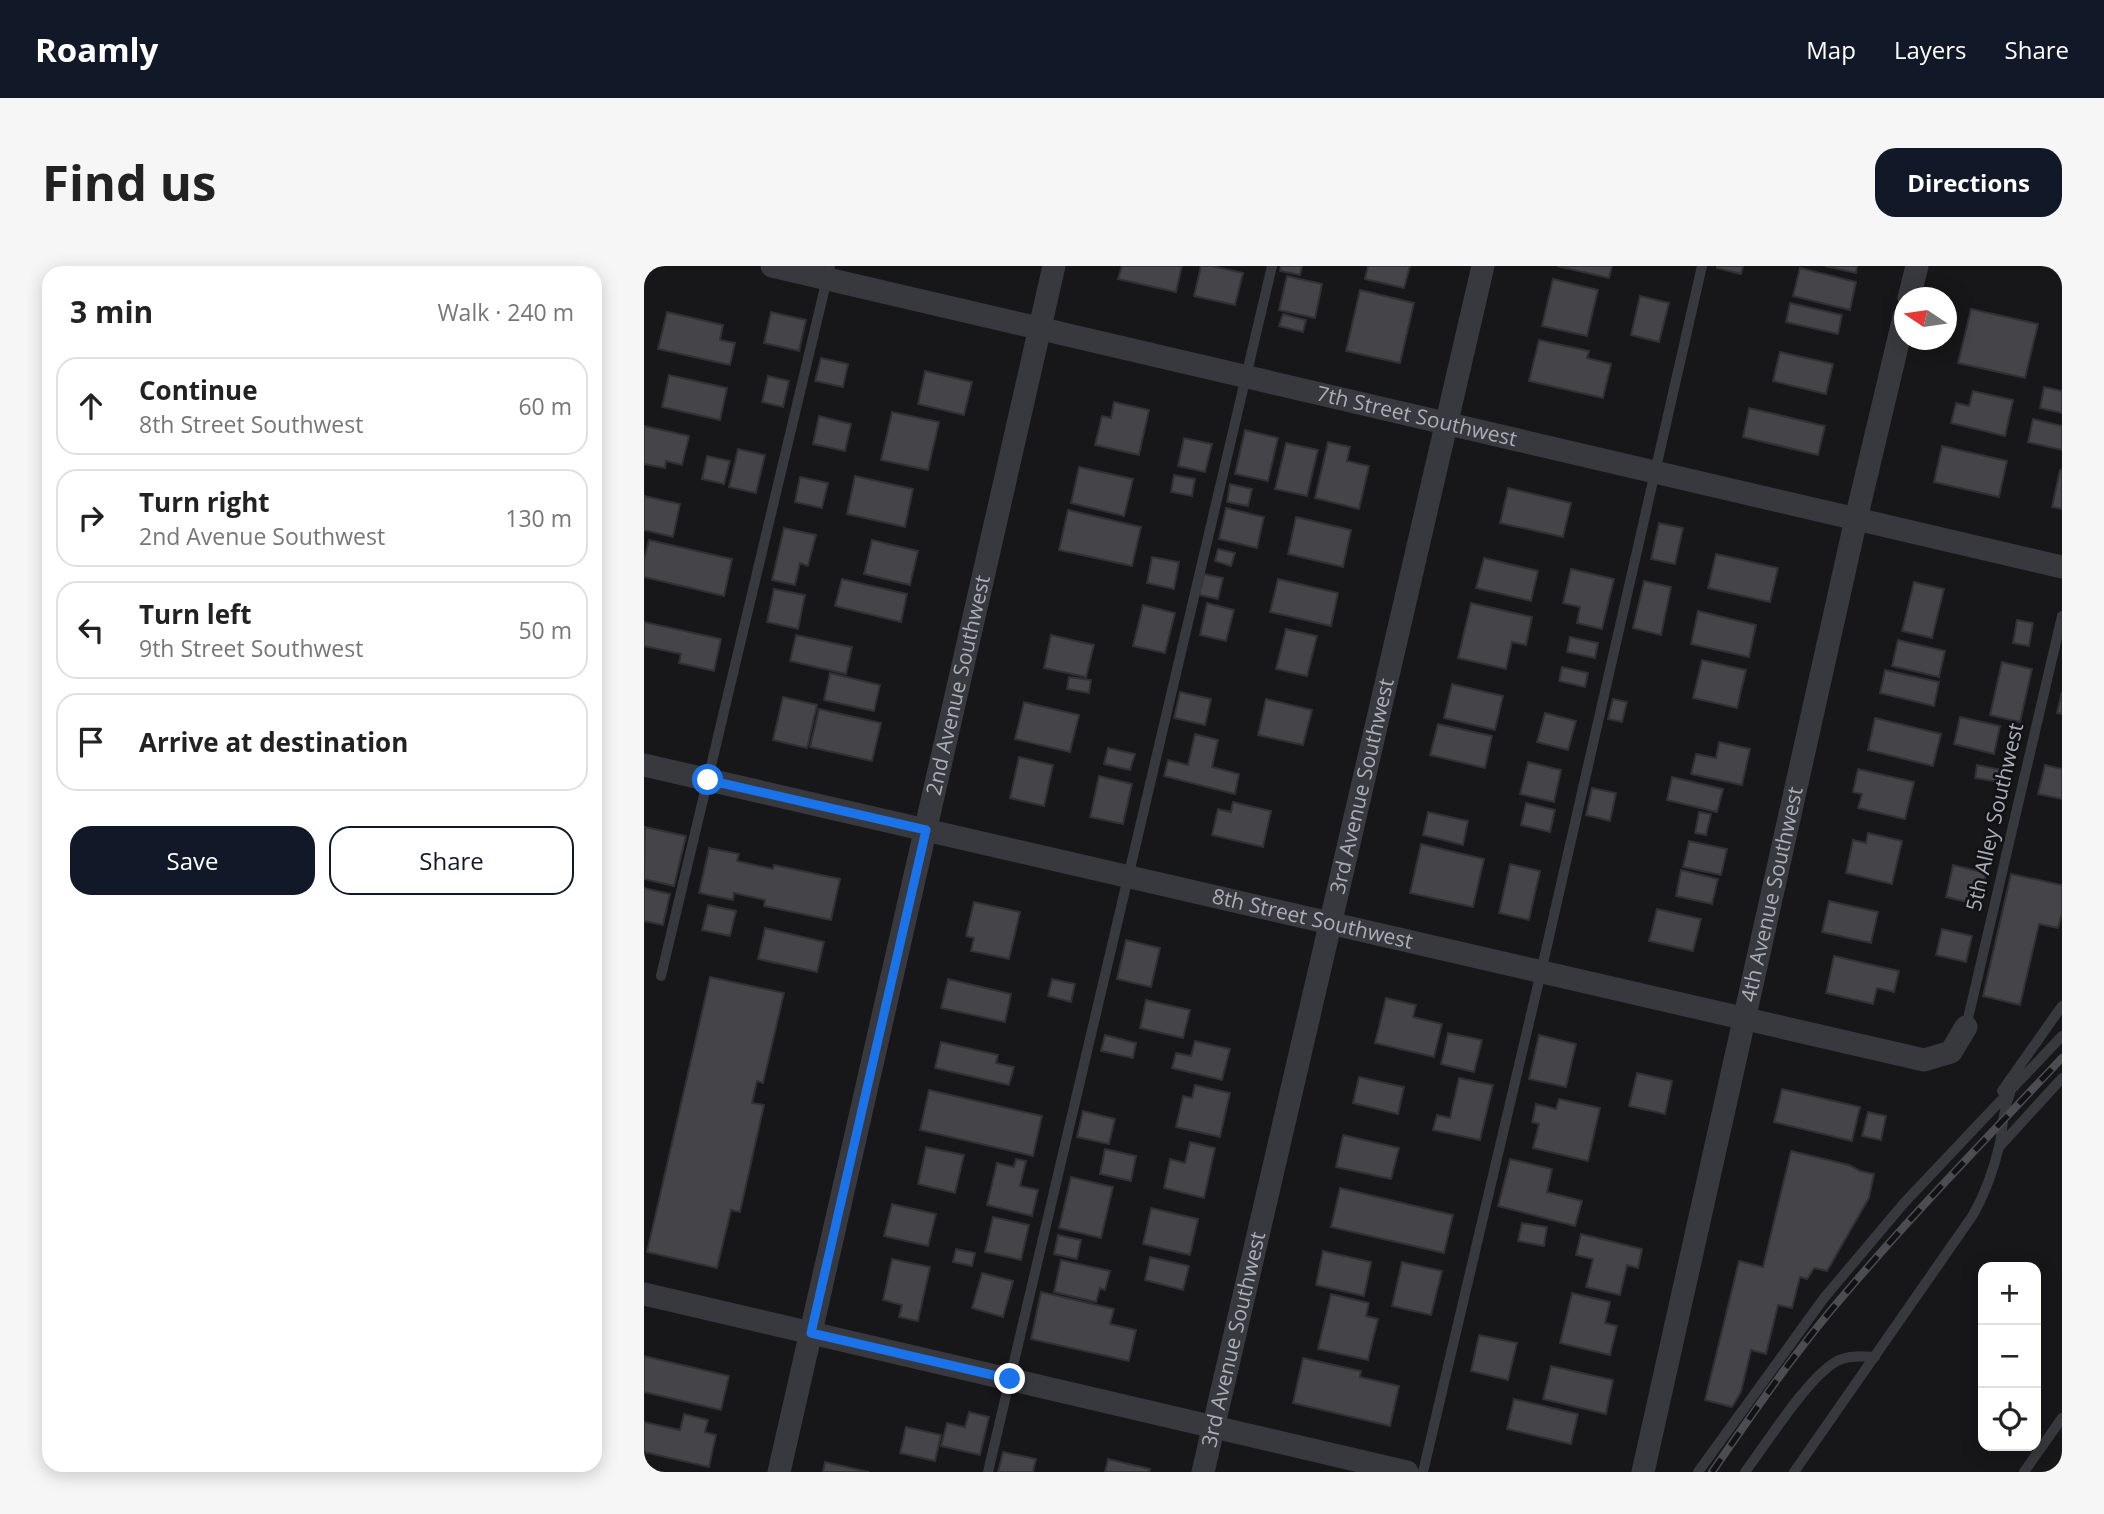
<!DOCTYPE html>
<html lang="en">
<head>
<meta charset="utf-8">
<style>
  body { margin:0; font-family:"Open Sans",sans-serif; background:#f6f6f6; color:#222 }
  .controls { position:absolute; right:21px; bottom:21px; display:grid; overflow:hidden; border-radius:14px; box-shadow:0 4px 18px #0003 }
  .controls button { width:63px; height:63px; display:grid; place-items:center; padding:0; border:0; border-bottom:2px solid #e0e0e0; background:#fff; color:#222; font:35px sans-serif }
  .compass { position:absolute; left:1250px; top:21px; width:63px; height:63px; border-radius:50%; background:#fff; box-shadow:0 4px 18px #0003; rotate:283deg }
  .stop { position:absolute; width:21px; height:21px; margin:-16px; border:5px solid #1a73e8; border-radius:50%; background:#fff }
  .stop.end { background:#1a73e8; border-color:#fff; box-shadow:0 2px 7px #0008 }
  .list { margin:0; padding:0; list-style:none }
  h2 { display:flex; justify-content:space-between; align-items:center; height:91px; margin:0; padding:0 28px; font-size:30px }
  h2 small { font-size:23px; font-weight:400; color:#767676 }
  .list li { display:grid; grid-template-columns:46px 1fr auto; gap:21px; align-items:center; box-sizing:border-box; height:98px; margin:0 14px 14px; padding:0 14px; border:2px solid #e0e0e0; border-radius:21px }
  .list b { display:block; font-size:26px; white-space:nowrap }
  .list p { margin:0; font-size:23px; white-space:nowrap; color:#767676 }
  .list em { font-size:23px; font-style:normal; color:#767676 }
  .actions { display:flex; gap:14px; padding:21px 28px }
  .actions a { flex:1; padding:16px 0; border:2px solid #111827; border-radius:21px; text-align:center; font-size:24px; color:#111827 }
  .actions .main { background:#111827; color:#fff }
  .icon { flex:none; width:38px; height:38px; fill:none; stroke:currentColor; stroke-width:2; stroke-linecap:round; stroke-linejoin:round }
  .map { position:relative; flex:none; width:1418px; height:1206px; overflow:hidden; border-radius:21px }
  header { display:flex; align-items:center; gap:42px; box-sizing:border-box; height:98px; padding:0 35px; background:#111827; color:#fff }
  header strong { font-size:33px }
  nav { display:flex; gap:38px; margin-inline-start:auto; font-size:24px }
  .intro { display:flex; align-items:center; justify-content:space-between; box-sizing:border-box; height:168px; padding:0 42px }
  h1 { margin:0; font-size:49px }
  .button { padding:18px 32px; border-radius:21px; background:#111827; color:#fff; font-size:24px; font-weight:700 }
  main { display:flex; gap:42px; padding:0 42px }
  aside { flex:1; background:#fff; border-radius:21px; box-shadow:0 4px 18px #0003 }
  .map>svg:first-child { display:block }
  .building { fill:#444449; stroke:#313135; stroke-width:2 }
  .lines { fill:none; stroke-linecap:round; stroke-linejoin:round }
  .lane { stroke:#38393e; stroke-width:10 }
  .street { stroke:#38393e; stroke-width:23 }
  .rail-casing { stroke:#4b4d53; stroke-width:8 }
  .rail { stroke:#121214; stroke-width:5; stroke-dasharray:16; stroke-linecap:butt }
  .route { stroke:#1a73e8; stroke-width:9 }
  .labels { text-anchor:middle; stroke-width:5; stroke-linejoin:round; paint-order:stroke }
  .street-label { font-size:21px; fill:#aaaeb8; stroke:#121214 }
</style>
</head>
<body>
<header>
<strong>Roamly</strong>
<nav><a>Map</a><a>Layers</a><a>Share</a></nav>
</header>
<div class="intro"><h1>Find us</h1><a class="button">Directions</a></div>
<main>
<aside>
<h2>3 min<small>Walk · 240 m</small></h2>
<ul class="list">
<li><svg class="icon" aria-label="ahead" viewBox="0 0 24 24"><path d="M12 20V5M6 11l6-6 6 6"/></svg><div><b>Continue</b><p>8th Street Southwest</p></div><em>60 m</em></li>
<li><svg class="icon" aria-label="right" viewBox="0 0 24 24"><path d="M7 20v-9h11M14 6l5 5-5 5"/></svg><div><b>Turn right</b><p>2nd Avenue Southwest</p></div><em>130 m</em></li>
<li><svg class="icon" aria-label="left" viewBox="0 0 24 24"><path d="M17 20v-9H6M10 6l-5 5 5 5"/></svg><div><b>Turn left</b><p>9th Street Southwest</p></div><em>50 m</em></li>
<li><svg class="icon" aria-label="arrive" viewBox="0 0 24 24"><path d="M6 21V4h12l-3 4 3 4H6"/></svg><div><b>Arrive at destination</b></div></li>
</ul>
<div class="actions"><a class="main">Save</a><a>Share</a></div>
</aside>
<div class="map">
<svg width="1418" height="1206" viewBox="0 0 1418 1206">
  <rect width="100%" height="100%" fill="#171719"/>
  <path class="building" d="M478,0h60l-6,26 -58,-13z
    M557,0h11l31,7 -8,32 -41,-9z
    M637,0h21l-2,9 -20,-4z
    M724,0h42l-6,22 -39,-9z
    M913,0h55l-3,12z
    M1073,0h26l-2,8 -24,-6z
    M1181,0h32l-1,7z
    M1156,2l56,14 -6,28 -57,-14z
    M643,10l35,8 -7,34 -36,-8z
    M909,13l45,11 -11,46 -45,-10z
    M716,24l54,13 -14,60 -54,-12z
    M996,30l29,7 -10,39 -28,-7z
    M1146,37l52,12 -4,19 -52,-12z
    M1327,43l67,15 -13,54 -67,-15z
    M23,46l56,13 -3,15 15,3 -5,22 -72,-16z
    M127,46l35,8 -7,31 -35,-8z
    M639,48l23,6 -3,12 -24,-6z
    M895,74l50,11 -2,7 24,6 -8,34 -74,-17z
    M1136,86l53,12 -7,30 -53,-13z
    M177,92l27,6 -5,23 -28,-6z
    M281,105l47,11 -8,33 -46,-11z
    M25,109l58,13 -7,32 -58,-13z
    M124,110l21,5 -6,26 -21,-5z
    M1400,121l18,4v22l-22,-5z
    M1329,125l40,9 -8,36 -54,-13 5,-20 13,3z
    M470,136l35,8 -10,45 -44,-10 7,-29 9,2z
    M1105,142l76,18 -7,29 -75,-18z
    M248,146l47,10 -11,48 -47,-10z
    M175,150l32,8 -6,27 -32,-7z
    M1389,153l29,7v24l-34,-8z
    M0,160l45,10 -7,29 -16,-4 -1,7 -21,-4z
    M601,164l33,8 -10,43 -33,-7z
    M540,172l28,6 -7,28 -27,-6z
    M684,176l22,5 -3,14 22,5 -10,43 -44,-11z
    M642,177l32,7 -11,46 -32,-7z
    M1298,180l65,15 -8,36 -65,-15z
    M94,183l27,6 -9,38 -27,-6z
    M63,190l23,5 -6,23 -22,-5z
    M435,201l54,12 -9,37 -53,-13z
    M1416,204h2v39l-10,-2z
    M530,209l21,4 -3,17 -21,-4z
    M211,210l58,13 -8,38 -58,-13z
    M156,211l28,6 -6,25 -27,-6z
    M586,218l22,5 -4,17 -21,-4z
    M864,222l63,15 -8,34 -63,-14z
    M0,230l36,8 -7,33 -29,-7z
    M582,242l38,9 -7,31 -38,-9z
    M424,244l73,17 -9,39 -73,-16z
    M652,251l55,13 -8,37 -55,-13z
    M1015,257l24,5 -8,36 -24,-5z
    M140,262l32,7 -8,31 -8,-3 -5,22 -23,-5z
    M5,274l83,19 -8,37 -80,-19v-17z
    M228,274l46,11 -8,34 -46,-11z
    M574,283l17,4 -4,13 -16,-5z
    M1072,288l62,14 -8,34 -62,-14z
    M508,291l27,5 -5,27 -27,-6z
    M840,292l54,13 -7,30 -55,-13z
    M927,303l43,10 -12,50 -25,-6 3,-16 -17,-4z
    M560,308l19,4 -5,21 -19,-4z
    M198,313l65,15 -6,28 -66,-16z
    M634,313l60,14 -7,33 -61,-14z
    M1000,315l27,6 -10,48 -28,-7z
    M1270,316l30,7 -12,49 -30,-7z
    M130,323l31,6 -7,34 -31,-7z
    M563,337l27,7 -8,31 -26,-6z
    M827,337l61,14 -6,28 -14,-3 -6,27 -48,-11z
    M499,339l32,8 -10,40 -32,-7z
    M1054,345l58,14 -7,32 -58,-13z
    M1373,354l16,3 -4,23 -16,-3z
    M0,356l77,17 -7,32 -35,-8 2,-9 -37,-8z
    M642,363l31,7 -10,40 -31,-7z
    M152,369l56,12 -6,27 -56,-13z
    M407,369l43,10 -8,32 -42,-9z
    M926,371l28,6 -3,15 -28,-6z
    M1254,374l47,11 -6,26 -47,-11z
    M1058,394l44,10 -9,38 -44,-10z
    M1358,396l30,7 -12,53 -30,-7z
    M918,401l26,6 -3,14 -26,-6z
    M1241,404l54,12 -5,24 -54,-13z
    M186,407l50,12 -6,26 -50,-11z
    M425,411l22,3 -2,13 -22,-4z
    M808,418l51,12 -8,34 -51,-12z
    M536,426l31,7 -6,26 -31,-7z
    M1418,426v22l-5,-1z
    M139,431l34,8 -10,43 -34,-8z
    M622,433l46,11 -9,35 -45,-10z
    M969,433l14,3 -5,20 -14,-3z
    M380,436l55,13 -9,37 -55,-13z
    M175,443l62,14 -9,38 -62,-14z
    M901,447l31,8 -8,29 -31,-8z
    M1316,451l40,9 -6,28 -40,-10z
    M1231,452l66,16 -8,32 -65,-16z
    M794,458l54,12 -7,32 -55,-13z
    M551,468l23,6 -6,27 27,7 -4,20 -71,-18 4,-16 20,5z
    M1075,476l31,7 -8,36 -51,-11 5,-20 20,4z
    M464,482l27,6 -5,16 -26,-6z
    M375,491l34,8 -9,41 -34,-8z
    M884,496l33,8 -7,32 -34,-8z
    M1333,499l25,5 -2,12 -25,-4z
    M1401,499l17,4v30l-24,-5z
    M1214,503l56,13 -9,37 -47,-11 4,-14 -9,-2z
    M455,510l33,8 -9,40 -33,-7z
    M1028,511l51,12 -6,23 -50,-12z
    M948,522l24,5 -6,28 -24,-6z
    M589,536l38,9 -8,36 -51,-12 6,-26 13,3z
    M882,537l29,7 -5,22 -29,-7z
    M784,546l40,9 -5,24 -40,-10z
    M1055,546l12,2 -5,21 -11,-2z
    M1,561l41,9 -12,50 -30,-7z
    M1224,567l34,8 -10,43 -46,-11 7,-33 13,3z
    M1045,575l38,8 -6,26 -38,-8z
    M777,578l63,15 -11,48 -63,-14z
    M65,582l30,6 -2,7 36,8 1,-4 66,14 -9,41 -67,-14 1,-6 -31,-7 -1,7 -34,-7z
    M866,598l30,7 -11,49 -30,-7z
    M1309,599l33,8 -7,32 -33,-8z
    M1037,604l37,9 -6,25 -36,-8z
    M1367,608l51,11v28l-4,15 -19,-4 -19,81 -37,-9z
    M0,622l26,6 -7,31 -19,-4z
    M1185,635l49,11 -7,31 -49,-11z
    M330,636l46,10 -11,47 -38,-8 3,-13 -8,-2z
    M64,639l28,6 -6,25 -28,-6z
    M1013,643l44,10 -8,32 -44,-10z
    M121,662l59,14 -7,30 -59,-13z
    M1298,663l30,7 -6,26 -30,-7z
    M482,674l34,8 -9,39 -34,-8z
    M1190,690l65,15 -5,21 -17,-4 -4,16 -47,-11z
    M66,711l74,16 -21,90 -6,-2 -5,22 12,2 -24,107 -9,-2 -14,58 -70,-16z
    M304,713l63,15 -6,28 -64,-14z
    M408,713l23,5 -4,18 -23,-6z
    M742,732l30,7 -3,12 29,7 -8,33 -59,-14z
    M502,734l44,10 -7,28 -43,-10z
    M804,767l34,7 -8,32 -33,-8z
    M461,769l31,8 -3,15 -32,-7z
    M895,769l37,9 -10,43 -37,-8z
    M551,775l35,8 -8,31 -50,-12 4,-15 15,3z
    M297,776l57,13 -2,8 18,4 -5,18 -74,-17z
    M993,807l35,8 -7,33 -36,-8z
    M715,811l45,10 -6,27 -45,-11z
    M815,812l34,7 -13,55 -47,-10 4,-15 13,3z
    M551,819l35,8 -10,44 -44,-10 7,-31 9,2z
    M1138,823l78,18 -8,34 -78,-19z
    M285,824l113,26 -9,40 -113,-26z
    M915,833l41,9 -12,53 -55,-13 6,-24 -7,-2 4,-18 20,5z
    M439,845l32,8 -6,25 -32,-7z
    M1224,846l18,4 -5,24 -19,-4z
    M699,869l56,13 -8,31 -55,-12z
    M546,876l25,6 -11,50 -40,-10 6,-29 15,4z
    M282,881l38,8 -9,38 -37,-9z
    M461,883l31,7 -5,25 -31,-7z
    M1147,885l58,14 11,6 14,3 -5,24 -42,73 -13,-3 -7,11 -7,-2 -8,31 -14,-3 -12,49 -15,-4 -10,42 -9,15 -27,-7 34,-139 24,6z
    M372,893l10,2 -6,25 18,4 -6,26 -45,-11 10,-42 17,4z
    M866,893l42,10 -5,23 35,9 -7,25 -77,-20z
    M427,911l42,10 -12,51 -42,-10z
    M696,922l113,27 -9,38 -113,-26z
    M248,938l44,10 -8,32 -44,-10z
    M507,942l47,11 -8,36 -47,-11z
    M349,951l36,8 -8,35 -36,-8z
    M878,957l25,4 -3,19 -26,-5z
    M937,968l61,15 -4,19 -11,-3 -7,30 -34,-8 7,-28 -17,-4z
    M414,969l23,5 -4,19 -23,-5z
    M312,983l19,4 -3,13 -19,-4z
    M679,985l48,11 -7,34 -48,-11z
    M506,991l39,9 -6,24 -38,-10z
    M248,993l38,8 -12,54 -19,-4 3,-12 -19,-5z
    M417,994l49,11 -5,19 -5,-2 -4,14 -42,-10z
    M758,996l40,9 -11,44 -39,-9z
    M338,1007l31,8 -10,36 -31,-9z
    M397,1026l73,17 -4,15 26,6 -7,31 -98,-22z
    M928,1027l38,9 -5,21 12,3 -7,29 -50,-12z
    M687,1028l38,9 -3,13 12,3 -10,41 -50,-11z
    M835,1069l38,8 -9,37 -37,-9z
    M0,1090l85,20 -8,34 -77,-18z
    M659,1092l58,13 -1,6 39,9 -9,40 -97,-23z
    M907,1100l62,14 -7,34 -63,-15z
    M870,1133l64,15 -7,30 -64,-15z
    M325,1146l20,5 -9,38 -39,-9 6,-23 18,4z
    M40,1148l24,6 -3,12 11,3 -7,32 -65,-15v-30l36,8z
    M262,1161l35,8 -6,26 -35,-8z
    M359,1186l33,7 -3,13h-35z
    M464,1193l42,10 -1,3h-44z
    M181,1196l44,10h-46z"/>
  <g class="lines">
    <path class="lane" d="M17,710l169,-710
      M1322,761l96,-411
      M1358,825l60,-85
      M1357,879l61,-67
      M344,1206l284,-1206
      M779,1206l118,-500 161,-706
      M1054,1206l126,-174 80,-95 158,-167
      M1101,1206c23,-30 61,-93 92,-111 11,-6 26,-5 38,-4
      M1150,1206l179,-257c13,-23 21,-46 27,-72 3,-17 3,-34 10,-49
      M1380,1206l38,-54"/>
    <g class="street">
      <path id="s1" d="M128,0l1290,301"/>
      <path d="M1265,32l8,-32"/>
      <path id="s2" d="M0,499l1280,295 27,-8 15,-25"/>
      <path d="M0,1028l763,178"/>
      <path id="s3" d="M135,1206l275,-1206"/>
      <path id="s4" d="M559,1206l280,-1206"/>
      <path id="s5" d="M999,1206l213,-953 48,-202"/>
    </g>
    <g class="rail-casing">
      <path id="rail" d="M1068,1206c38,-55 77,-111 120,-163 73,-87 152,-168 230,-251"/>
    </g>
    <use href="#rail" class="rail"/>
  </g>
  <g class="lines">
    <path class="route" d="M64,514l218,50 -115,503 199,46"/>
  </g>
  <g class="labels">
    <g class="street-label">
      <text dy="7" stroke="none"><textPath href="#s1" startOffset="662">7th Street Southwest</textPath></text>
      <text dy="7" stroke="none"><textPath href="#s3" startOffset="807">2nd Avenue Southwest</textPath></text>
      <text dy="7" stroke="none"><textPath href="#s4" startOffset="704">3rd Avenue Southwest</textPath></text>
      <text transform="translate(1351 551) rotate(-77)" y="7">5th Alley Southwest</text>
      <text dy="7" stroke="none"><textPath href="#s5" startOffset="592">4th Avenue Southwest</textPath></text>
      <text dy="7" stroke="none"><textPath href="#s2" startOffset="686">8th Street Southwest</textPath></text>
      <text dy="7" stroke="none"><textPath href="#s4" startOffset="136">3rd Avenue Southwest</textPath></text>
    </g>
  </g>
</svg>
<div class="controls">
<button>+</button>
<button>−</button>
<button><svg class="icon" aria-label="locate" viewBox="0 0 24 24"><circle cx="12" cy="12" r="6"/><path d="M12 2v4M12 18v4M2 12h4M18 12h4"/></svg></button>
</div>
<svg class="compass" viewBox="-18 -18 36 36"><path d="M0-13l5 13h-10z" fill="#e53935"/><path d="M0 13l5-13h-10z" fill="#767676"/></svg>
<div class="stop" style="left:64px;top:514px"></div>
<div class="stop end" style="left:366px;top:1113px"></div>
</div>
</main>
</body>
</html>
